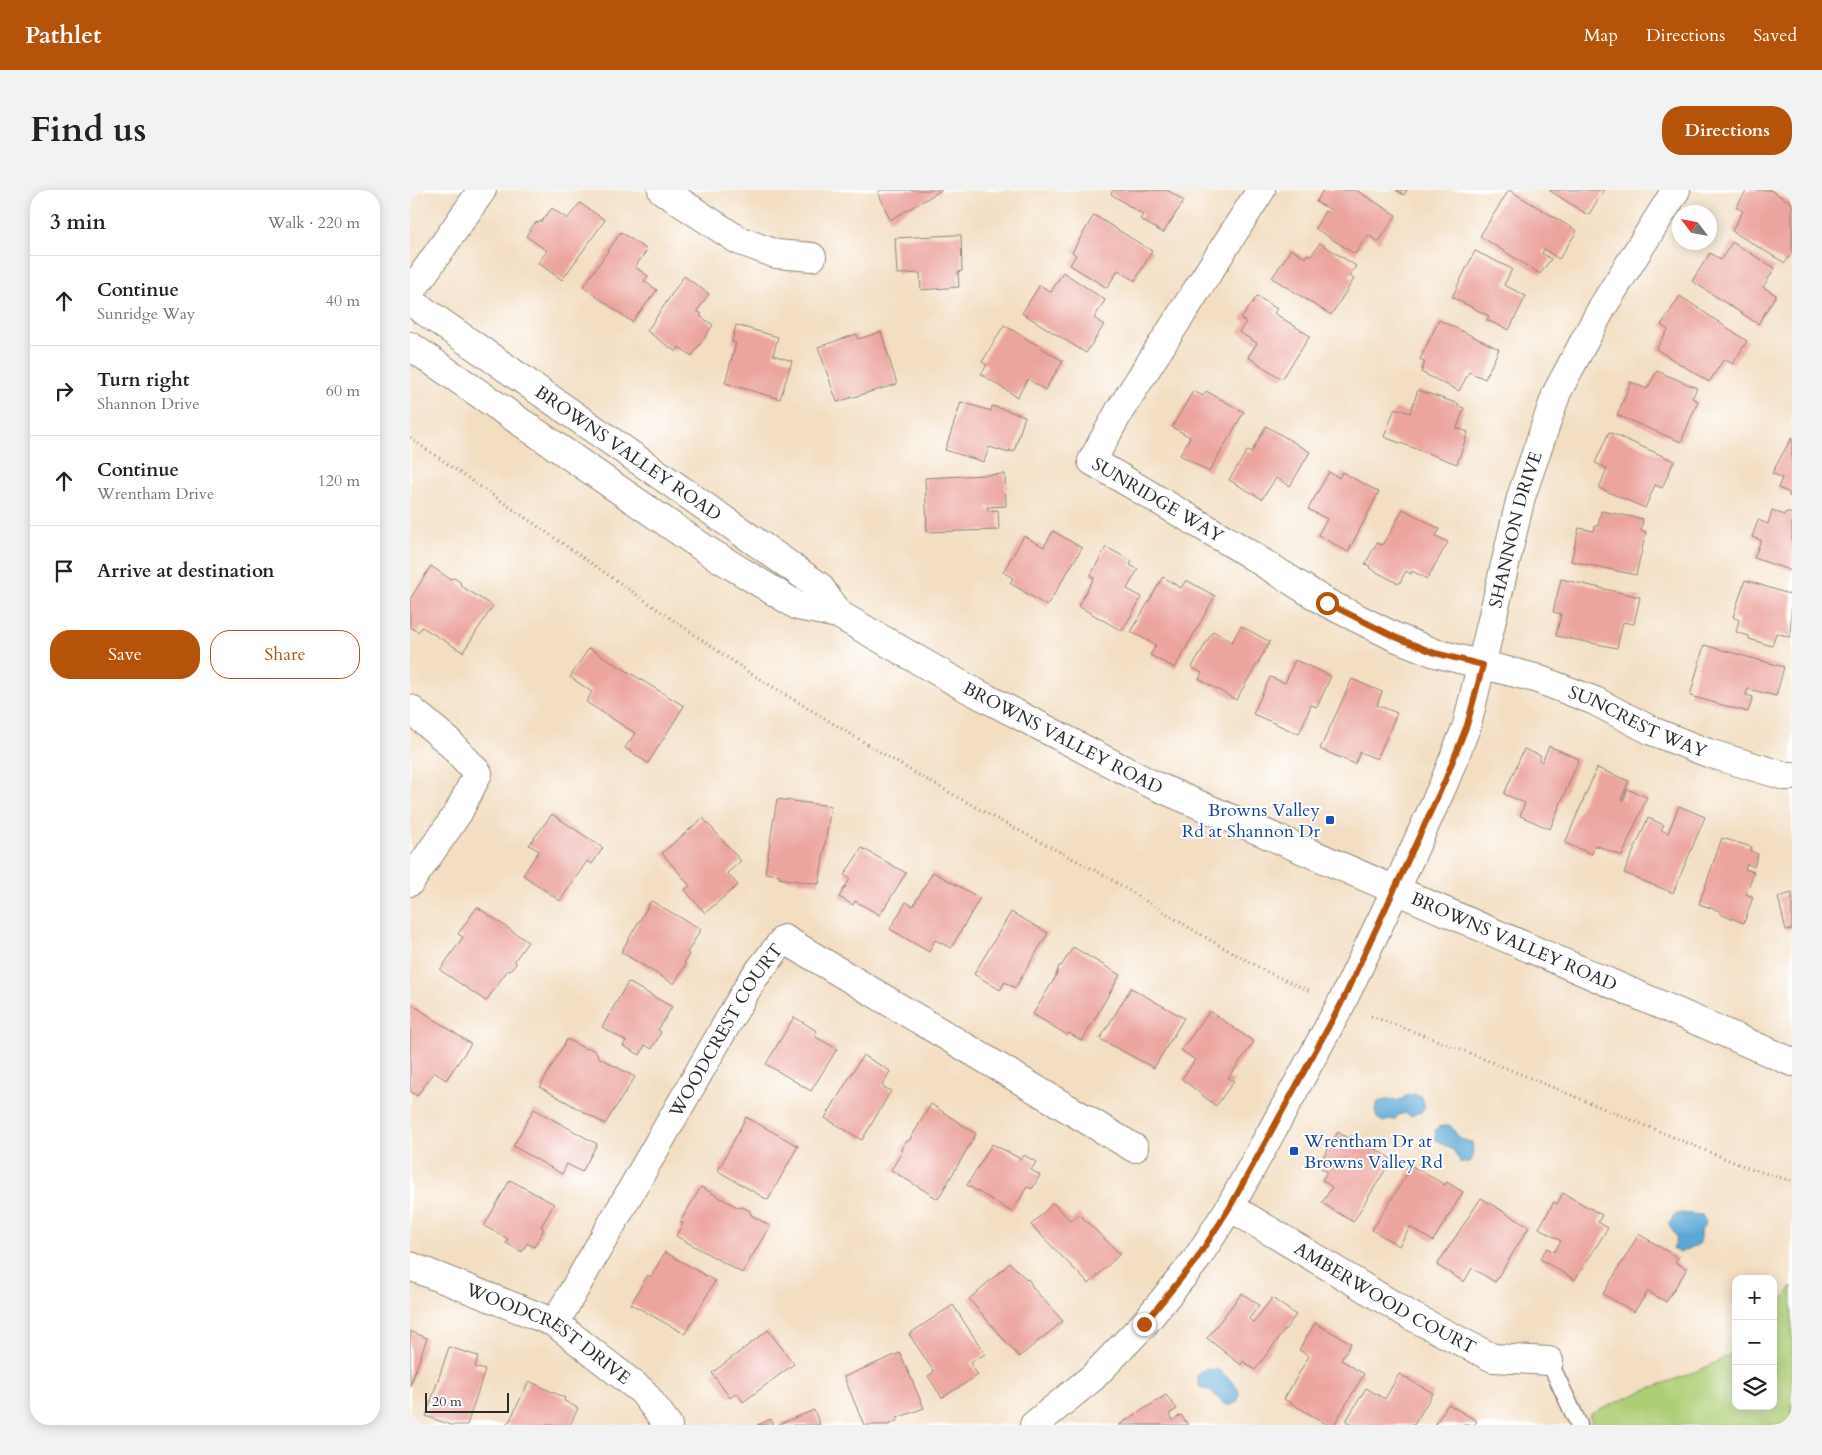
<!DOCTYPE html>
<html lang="en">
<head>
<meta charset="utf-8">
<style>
  body { margin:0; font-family:Cardo,serif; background:#f2f2f2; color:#222 }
  .controls { position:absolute; right:15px; bottom:15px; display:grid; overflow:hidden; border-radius:10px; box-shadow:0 2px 12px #0003 }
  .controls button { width:45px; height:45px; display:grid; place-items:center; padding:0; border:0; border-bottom:1px solid #e0e0e0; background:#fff; color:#222; font:25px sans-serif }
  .compass { position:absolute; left:1262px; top:15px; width:45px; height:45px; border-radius:50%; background:#fff; box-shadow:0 2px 12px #0003; rotate:302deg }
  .scale { position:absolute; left:15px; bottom:12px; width:84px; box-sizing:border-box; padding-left:5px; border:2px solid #2b2b2b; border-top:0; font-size:14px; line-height:18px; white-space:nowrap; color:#2b2b2b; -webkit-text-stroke:4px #fff; paint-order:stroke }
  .stop { position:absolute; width:15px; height:15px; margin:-11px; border:4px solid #b45309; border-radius:50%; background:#fff }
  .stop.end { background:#b45309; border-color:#fff; box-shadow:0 1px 5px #0008 }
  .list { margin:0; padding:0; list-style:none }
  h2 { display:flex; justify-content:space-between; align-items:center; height:65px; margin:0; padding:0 20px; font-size:21px }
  h2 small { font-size:16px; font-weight:400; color:#767676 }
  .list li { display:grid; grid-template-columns:32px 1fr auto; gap:15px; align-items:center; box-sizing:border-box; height:90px; padding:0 20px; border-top:1px solid #e0e0e0 }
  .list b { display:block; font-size:19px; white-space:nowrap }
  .list p { margin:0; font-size:16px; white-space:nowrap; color:#767676 }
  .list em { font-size:16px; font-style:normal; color:#767676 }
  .actions { display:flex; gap:10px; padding:15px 20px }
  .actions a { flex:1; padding:11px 0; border:1px solid #b45309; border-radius:20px; text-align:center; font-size:18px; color:#b45309 }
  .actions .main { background:#b45309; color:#fff }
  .icon { flex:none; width:28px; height:28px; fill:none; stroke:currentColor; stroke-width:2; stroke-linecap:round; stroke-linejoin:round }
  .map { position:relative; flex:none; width:1382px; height:1235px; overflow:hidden; border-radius:20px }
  header { display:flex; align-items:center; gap:30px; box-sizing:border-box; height:70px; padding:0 25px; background:#b45309; color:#fff }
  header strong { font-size:24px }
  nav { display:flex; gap:28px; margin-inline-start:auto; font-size:18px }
  .intro { display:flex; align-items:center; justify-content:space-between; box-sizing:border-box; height:120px; padding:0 30px }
  h1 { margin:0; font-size:35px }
  .button { padding:12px 22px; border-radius:20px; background:#b45309; color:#fff; font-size:18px; font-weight:700 }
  main { display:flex; gap:30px; padding:0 30px }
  aside { flex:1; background:#fff; border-radius:20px; box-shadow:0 2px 12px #0003 }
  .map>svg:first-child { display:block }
  .green { fill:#aece76; stroke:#6c7c50 }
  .water { fill:#5ca8d5; stroke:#446a80 }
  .building { fill:#eca49e }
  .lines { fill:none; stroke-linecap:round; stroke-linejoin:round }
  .lane-casing { stroke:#8f8476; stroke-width:19 }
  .street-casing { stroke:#8f8476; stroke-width:30 }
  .secondary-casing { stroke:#8f8476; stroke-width:30 }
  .path { stroke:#8f8476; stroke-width:3; stroke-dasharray:1 4; stroke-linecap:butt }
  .lane { stroke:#fff; stroke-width:16 }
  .street { stroke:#fff; stroke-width:28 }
  .secondary { stroke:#fff; stroke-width:28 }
  .route { stroke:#b45309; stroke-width:6 }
  .transit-dot { fill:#1a4fb4; stroke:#fff; stroke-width:2 }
  .labels { text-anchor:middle; stroke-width:4; stroke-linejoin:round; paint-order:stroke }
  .street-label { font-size:18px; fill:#2b2b2b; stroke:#fff }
  .transit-label { font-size:18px; fill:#164399; stroke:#fff; text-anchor:end }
</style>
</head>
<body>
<header>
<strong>Pathlet</strong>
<nav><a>Map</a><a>Directions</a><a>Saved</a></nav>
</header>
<div class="intro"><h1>Find us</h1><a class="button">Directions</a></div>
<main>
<aside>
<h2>3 min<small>Walk · 220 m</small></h2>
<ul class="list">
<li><svg class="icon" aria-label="ahead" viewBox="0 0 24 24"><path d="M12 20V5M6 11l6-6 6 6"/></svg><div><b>Continue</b><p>Sunridge Way</p></div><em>40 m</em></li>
<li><svg class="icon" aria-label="right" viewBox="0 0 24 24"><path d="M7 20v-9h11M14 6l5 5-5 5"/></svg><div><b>Turn right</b><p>Shannon Drive</p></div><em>60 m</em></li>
<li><svg class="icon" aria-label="ahead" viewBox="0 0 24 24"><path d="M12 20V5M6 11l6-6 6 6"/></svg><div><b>Continue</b><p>Wrentham Drive</p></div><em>120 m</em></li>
<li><svg class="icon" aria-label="arrive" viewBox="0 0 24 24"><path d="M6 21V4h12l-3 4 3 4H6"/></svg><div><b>Arrive at destination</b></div></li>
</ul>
<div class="actions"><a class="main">Save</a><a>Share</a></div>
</aside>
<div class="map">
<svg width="1382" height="1235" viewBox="0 0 1382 1235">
  <rect width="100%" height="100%" fill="#fff"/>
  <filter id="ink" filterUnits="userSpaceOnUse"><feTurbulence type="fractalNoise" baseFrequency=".02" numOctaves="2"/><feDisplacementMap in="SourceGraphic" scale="10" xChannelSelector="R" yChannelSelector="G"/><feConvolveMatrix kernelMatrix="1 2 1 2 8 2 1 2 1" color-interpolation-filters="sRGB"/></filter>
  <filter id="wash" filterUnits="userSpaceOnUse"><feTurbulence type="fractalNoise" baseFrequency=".0096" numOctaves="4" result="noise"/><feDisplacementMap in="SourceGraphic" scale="20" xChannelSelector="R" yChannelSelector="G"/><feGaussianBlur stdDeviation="1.12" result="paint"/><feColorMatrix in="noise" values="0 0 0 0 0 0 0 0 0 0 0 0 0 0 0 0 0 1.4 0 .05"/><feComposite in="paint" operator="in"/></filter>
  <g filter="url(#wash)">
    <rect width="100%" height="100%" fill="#f3dec2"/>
    <path class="green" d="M1382,1097v138h-199l-4,-10c21,-10 43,-20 65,-28 28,-11 56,-19 82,-36v55h37v-94z"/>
    <path class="water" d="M1006,904l6,3 3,10 -4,5 -10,4 -5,-3 -8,2 -4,6 -2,-2 -9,3 -6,-4 -2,-9 3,-7 12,-3 4,2 9,-2 2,-3z
      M1040,935l10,14 12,3 1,16 -3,4 -9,1 -8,-13 -17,-10 -1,-9 3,-4z
      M1270,1023l22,2 4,7 -6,11v10l-4,3 -17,7 -6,-4 4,-12 -8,-11 5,-11z
      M795,1179l14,1c9,10 26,16 18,32 -13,10 -17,-5 -26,-10 -3,-2 -7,-3 -11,-5l-3,-11z"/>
    <g id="blocks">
      <path class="building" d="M471,0h61l-52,30 -12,-28z
        M703,0h54l17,11 -21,32 -23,-14 3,-4 -32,-21z
        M913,0h33l40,25 -17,27 -11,-7 -13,19 -40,-26 10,-17 3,2 2,-4 -14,-7z
        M986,0h11l-3,5z
        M1099,0l68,41 -18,28 -15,-10 -2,4 9,6 -11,15 -60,-38z
        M1139,0h55l-15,24h-3z
        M1337,0h23l22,13v50l-7,10 -53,-32 11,-20 -7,-4z
        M170,13l25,17 -43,60 -24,-17 9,-12 -21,-15 9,-13 7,-2 10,-13 15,11z
        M684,25l58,36 -17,30 -17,-11 -11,18 -37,-23 6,-10 -4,-3z
        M211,42l26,18 -12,17 13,9 -4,5 13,9 -25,32 -49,-35z
        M544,45h7l1,36 -4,1 1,15 -38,3 -1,-17 -23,1 -2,-36z
        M1322,52l43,26 -12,19 13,8 -18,29 -66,-43 18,-28 11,7z
        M910,53l36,23 -7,10 5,3 -23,36 -59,-37 19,-29 14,9 2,-4 4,2z
        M1065,61l37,18 -8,16 22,11 -17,34 -22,-10 2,-4 -37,-19z
        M653,82l42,28 -11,18 10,7 -18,28 -64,-40 18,-28 11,7z
        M274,86l25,18 -12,17 5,3 -2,2 13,9 -21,31 -13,-9 -3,5 -29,-21z
        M847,106l20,13 -3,4 36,23 -28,43 -34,-22 9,-14 -18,-11 7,-10 -5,-3z
        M1270,106l67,45 -14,23 -9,-5 -15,23 -53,-33 12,-19 -7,-5z
        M1029,130l60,29 -14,30 -16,-7 -10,19 -38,-19 4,-10 -5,-3z
        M326,135l42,12 -5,18 19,6 -12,38 -55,-16 11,-40 -4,-1z
        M594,135l59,36 -18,29 -17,-11 -11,18 -36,-23 6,-9 -5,-3z
        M471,142l16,52 -60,18 -19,-55 39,-13 1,5z
        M1247,181l40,17 -5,10 6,3 -17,41 -64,-27 14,-33 16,7z
        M1008,200l41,14 -1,2 6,2 -7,20 11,4 -11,32 -73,-27 11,-29 15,5z
        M783,201l10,5 3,-5 38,21 -35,60 -29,-17 10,-18 -18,-10z
        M551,212l30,9 1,-5 33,10 -11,36 -5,-2v3l-20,-6 -5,15 -39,-12z
        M856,236l44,26 -20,34 -14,-8 -14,21 -33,-19 18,-29 4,2z
        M1199,242l65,29 -12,27 -7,-3 -10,23 -46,-20 8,-20 -12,-5z
        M1382,247v60l-3,-1 1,-3 -12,-5 4,-10 -10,-5z
        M919,282l10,6 3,-6 37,20 -31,60 -30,-17 9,-16 -19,-10z
        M595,284l1,32 -19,1 1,4 10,-1 1,20 -72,2 -2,-54z
        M993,319l37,20 -4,7 12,6 -21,37 -15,-8 -1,3 -5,-3 -7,13 -30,-16 1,-2 -5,-2 12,-21 5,2 8,-12z
        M1362,320l12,5 2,-3 6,2v57l-38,-13 7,-18 -9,-3 6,-17 10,4z
        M1191,321l42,8 -2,12 5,1 -10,43 -65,-14 8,-33 15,3 1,-5h3z
        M643,341l29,17 -35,58 -37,-23 3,-5 -10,-6 21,-36 20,11z
        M696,357l26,14 -2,4 8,4 -11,20 15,8 -20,34 -44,-25 16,-28 -4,-2z
        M21,376l19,13 4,-1 6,4 1,4 32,20 -30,46 -41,-25 -4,5 -8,-5v-28z
        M753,387l18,11 5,-8 29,16 -40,72 -25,-13 6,-10 -25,-13z
        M1151,389l79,18 -6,27 -11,-2 -6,26 -61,-12 5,-22 -8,-2z
        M1335,390l47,15 -2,42 -14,-4 -4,13 -23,-7v-3l-13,-4 3,-12 -6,-3z
        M831,436l29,16 -34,58 -37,-21 3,-6 -10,-6 21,-36 19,11z
        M1294,455l80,22 -8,29 -28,-7 -2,6 7,2 -5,15 -58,-16z
        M179,458l95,58 -36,57 -23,-15 10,-15 -49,-31 6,-10 -22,-15z
        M885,470l36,16 -14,31 -6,-2 -12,29 -46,-20 17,-37 15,6z
        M942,489l30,13 -5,13 20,8 -20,46 -17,-7 -5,12 -35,-15z
        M1139,556l30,13 -29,70 -30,-13 5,-13 -21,-9 20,-45 17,7 -2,4 3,2z
        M1187,578l32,13 -8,18 2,1 4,-11 20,8 -25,59 -27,-11 -3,9 -27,-11z
        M367,609l54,7 -12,78 -40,-6 1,-3 -15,-2z
        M1269,616l26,11 -32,76 -49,-20 24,-55 16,7 -3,5 7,3z
        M142,624l51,34 -11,16 -5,-3 -27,40 -37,-26 16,-24 -10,-6z
        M293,628l38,43 -14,12 11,12 -33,28 -20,-23 5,-4 -28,-33z
        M1312,648l30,9 -2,4 8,3 -4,13 -7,-3 -2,5 9,3 -8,22 7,3 -9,26 -24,-9v-3l-21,-7z
        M452,658l44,25 -26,42 -25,-14 -2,4 -14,-8 11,-18 -6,-4z
        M523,682l47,26 -29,50 -16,-8 -6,12 -39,-23 16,-27 7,4z
        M1382,703v36l-6,1 -8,-33z
        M241,711l50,28 -14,24 2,1 -5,9 2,1 -12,20 -53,-32z
        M67,717l51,35 -13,18 1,4 -5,6 -4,1 -21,30 -46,-31 23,-33 -5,-3z
        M601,722l37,21 -33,55 -10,-6 -5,8 -26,-16z
        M663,757l47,28 -38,66 -13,-8 -2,2 -34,-21 23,-38 3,-10 3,-1z
        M218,792l44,25 -14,23 3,2 -9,17 -7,-4 -5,10 -17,-9 3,-5 -24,-14z
        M721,798l53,30 -30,50 -54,-29z
        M0,813l61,41 -25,36 -12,-8 -17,24 -7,-5z
        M800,821l44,31 -26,36 6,3 -18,25 -34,-27 13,-19 -14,-10z
        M384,827l23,14 -3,5 23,13 -26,42 -45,-27z
        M157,849l18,10 4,-1 8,5 1,4 37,20 -30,47 -65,-37z
        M453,865l27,16 -8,15 9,5 -29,49 -37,-22z
        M521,914l45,30 -38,65 -47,-29 11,-18 -1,-3 5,-8h3z
        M124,919l63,35 -15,28 -15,-8 -5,10 -49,-28z
        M336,927l52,29 -30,54 -50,-29z
        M928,942l11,7 2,-4 41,24 -39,63 -31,-19 10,-16 -10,-7 5,-8 -9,-6z
        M582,954l29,15 3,-4 12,7 -5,8 9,5 -8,14 -5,-2 -15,25 -45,-27z
        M1002,976l33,19 2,-3 16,10 -30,49 -23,-14 -11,19 -27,-16z
        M100,990l44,24 -13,23 3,2 -10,18 -7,-4 -5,9 -16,-9 2,-4 -24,-13z
        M291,997l38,21 4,-1 7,4 1,4 19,11 -28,47 -66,-37 7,-13 -3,-1z
        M1153,1003l39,22 -4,7 10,6 -33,52 -35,-21 7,-11 7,4 7,-11 -22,-13 15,-26 3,2z
        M1071,1008l48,29 -34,55 -23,-14 -8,14 -27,-17z
        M643,1013l18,18 8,-7 41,40 -31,30 -58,-59z
        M1229,1044l39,24 -3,4 12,7 -21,33 -18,-11 -14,21 -31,-18z
        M255,1062l50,29 -30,53 -54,-30 12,-21 5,-8 3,2z
        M600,1073l16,16 3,1 4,8 30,33 -44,36 -50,-58z
        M832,1103l17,12 -10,14 4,4 19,-25 24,17 -41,55 -12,-9 -2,4 -34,-27z
        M543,1115l32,49 -15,9 8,12 -36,23 -14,-22 6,-4 -25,-38z
        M905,1133l36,20 -10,17 23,14 -30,51h-6l-44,-26 25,-43 -10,-6z
        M358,1140l26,34 -51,38 -6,-9 -7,5 -18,-25z
        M0,1141l17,7 -17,48z
        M39,1157l29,9 -3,11 10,3 -18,55h-16l-25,-9z
        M490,1163l24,55 -27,10 1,2 -10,5h-24l-20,-48z
        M989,1184l34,19 -19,32h-62l-6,-4 20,-33 19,11z
        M119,1191l36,17 -1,3 14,7 -8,17h-65l5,-5z
        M756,1205l11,14 -8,5 4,6 8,-5 7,10h-69z
        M1038,1214l29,17 -3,4h-39z
        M404,1220l6,15h-43z
        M361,1229l2,6h-16z"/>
    </g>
  </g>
  <g filter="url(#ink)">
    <use href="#blocks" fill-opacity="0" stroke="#8f8476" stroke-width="1"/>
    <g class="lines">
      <g class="lane-casing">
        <path id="lane" d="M1139,1171l30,64"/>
      </g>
      <g class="street-casing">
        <g id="street">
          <path d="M252,0l76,50 38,14 36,3"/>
          <path id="s1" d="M851,0l-141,220 -28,51 146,86 89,56 68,34 40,16 100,25 60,23 57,30 56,22 77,23h7"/>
          <path d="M0,103l72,-103"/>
          <path d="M0,519l38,32 30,32 -20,40 -48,69"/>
          <path id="s2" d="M986,699l48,-106 23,-58 54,-228 36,-105 46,-86 73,-116"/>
          <path id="s3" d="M820,1017l183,110 80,41 56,3"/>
          <path id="s4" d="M0,1076l145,57 88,69 25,33"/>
          <path id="s5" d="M145,1133l197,-343 32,-41 350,209"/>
        </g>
      </g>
      <g class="secondary-casing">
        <g id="secondary">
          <path id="s6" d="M0,111l409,285 19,28"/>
          <path id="s7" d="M0,156l298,205 90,55 40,8 127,73 184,96 643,279"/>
          <path d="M624,1235l58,-47 52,-54 52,-64 34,-53 73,-133 38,-70 55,-115"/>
        </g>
      </g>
      <path class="path" d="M0,248l340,235 158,96 85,48 109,57 101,62 66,37 41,18
        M961,826l79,29 298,123 44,13"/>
      <use href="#lane" class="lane"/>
      <use href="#street" class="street"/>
      <use href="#secondary" class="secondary"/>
    </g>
  </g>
  <g class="lines" filter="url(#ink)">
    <path class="route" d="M734,1134l52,-64 34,-53 111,-203 103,-221 23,-58 16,-60 -48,-12 -40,-16 -68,-34"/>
  </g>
  <g class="transit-dot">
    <rect x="915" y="625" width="10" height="10" rx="2.5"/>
    <rect x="879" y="956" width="10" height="10" rx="2.5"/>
  </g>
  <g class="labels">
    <g class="street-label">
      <text dy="6" stroke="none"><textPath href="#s6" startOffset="266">BROWNS VALLEY ROAD</textPath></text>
      <text dy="6" stroke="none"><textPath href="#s1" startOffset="396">SUNRIDGE WAY</textPath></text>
      <text dy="6" stroke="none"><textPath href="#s2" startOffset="380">SHANNON DRIVE</textPath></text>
      <text dy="6" stroke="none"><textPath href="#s1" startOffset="928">SUNCREST WAY</textPath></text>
      <text dy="6" stroke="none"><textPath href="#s7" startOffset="765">BROWNS VALLEY ROAD</textPath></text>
      <text dy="6" stroke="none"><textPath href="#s7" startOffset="1260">BROWNS VALLEY ROAD</textPath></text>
      <text dy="6" stroke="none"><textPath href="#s5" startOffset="339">WOODCREST COURT</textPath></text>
      <text dy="6" stroke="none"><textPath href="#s3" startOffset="180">AMBERWOOD COURT</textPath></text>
      <text dy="6" stroke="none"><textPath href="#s4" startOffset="155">WOODCREST DRIVE</textPath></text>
    </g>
    <g class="transit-label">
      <text x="910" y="626">Browns Valley<tspan x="910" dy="21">Rd at Shannon Dr</tspan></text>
      <text x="894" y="957" text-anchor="start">Wrentham Dr at<tspan x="894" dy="21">Browns Valley Rd</tspan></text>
    </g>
  </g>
</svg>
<div class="controls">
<button>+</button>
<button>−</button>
<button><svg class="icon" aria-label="layers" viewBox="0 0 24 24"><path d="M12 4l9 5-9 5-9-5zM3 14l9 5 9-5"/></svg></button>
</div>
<svg class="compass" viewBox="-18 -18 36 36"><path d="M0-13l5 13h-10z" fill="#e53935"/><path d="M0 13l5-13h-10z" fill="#767676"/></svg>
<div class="scale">20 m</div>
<div class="stop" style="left:917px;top:413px"></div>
<div class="stop end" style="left:734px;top:1134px"></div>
</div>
</main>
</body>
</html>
